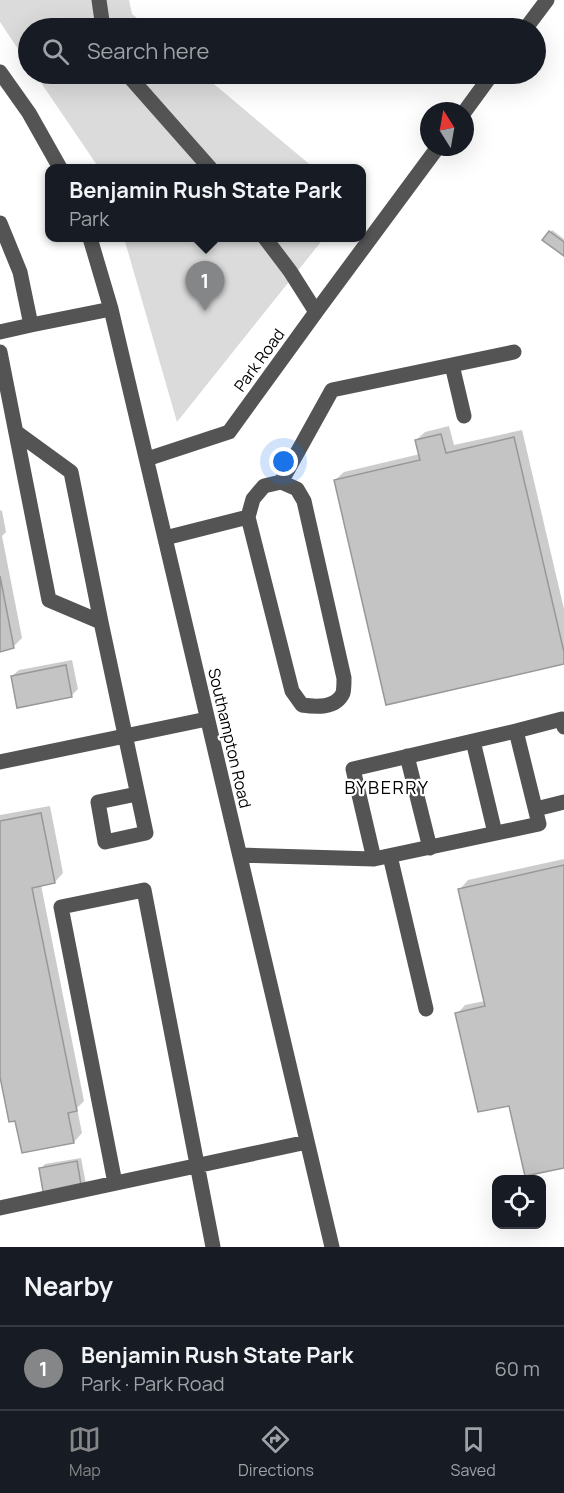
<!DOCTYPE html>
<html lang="en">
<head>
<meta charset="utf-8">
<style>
  body { margin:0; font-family:Manrope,sans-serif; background:#20242c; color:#f1f3f6 }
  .controls { position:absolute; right:18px; bottom:18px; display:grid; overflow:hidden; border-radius:12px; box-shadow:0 6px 24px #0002 }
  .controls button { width:54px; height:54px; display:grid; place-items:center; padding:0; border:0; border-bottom:2px solid #363941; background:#171b24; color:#f1f3f6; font:30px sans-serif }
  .compass { position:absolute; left:420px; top:102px; width:54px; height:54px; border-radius:50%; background:#171b24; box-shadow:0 6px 24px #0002; rotate:349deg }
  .you { position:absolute; left:284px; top:462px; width:21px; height:21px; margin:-15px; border:4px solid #fff; border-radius:50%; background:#1a73e8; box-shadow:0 0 0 9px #1a73e833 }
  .badge { display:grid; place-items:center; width:39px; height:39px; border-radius:50%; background:#858687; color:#fff; font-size:20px; font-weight:700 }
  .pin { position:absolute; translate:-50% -50px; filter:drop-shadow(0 2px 3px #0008) }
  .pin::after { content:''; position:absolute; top:32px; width:21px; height:18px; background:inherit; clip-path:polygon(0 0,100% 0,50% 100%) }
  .popup { position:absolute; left:45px; top:164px; width:321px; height:78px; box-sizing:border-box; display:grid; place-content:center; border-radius:12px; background:#171b24; filter:drop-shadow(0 2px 4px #0005); font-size:20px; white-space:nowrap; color:#9ea1a6 }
  .popup b { font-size:22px; color:#f1f3f6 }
  .popup::after { content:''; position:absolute; left:50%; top:100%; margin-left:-12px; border:12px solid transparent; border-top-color:#171b24 }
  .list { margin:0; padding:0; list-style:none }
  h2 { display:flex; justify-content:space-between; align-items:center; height:78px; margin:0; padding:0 24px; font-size:26px }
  h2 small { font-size:20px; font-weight:400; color:#9ea1a6 }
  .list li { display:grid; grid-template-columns:39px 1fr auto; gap:18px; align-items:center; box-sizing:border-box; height:84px; padding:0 24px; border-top:2px solid #363941 }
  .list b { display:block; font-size:22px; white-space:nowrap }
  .list p { margin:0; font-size:20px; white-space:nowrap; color:#9ea1a6 }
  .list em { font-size:20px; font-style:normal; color:#9ea1a6 }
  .icon { flex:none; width:33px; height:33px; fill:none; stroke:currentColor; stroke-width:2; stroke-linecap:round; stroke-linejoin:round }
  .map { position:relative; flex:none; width:564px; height:1247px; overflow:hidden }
  .search { position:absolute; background:#171b24; box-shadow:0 6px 24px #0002; left:18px; right:18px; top:18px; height:66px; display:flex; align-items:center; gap:15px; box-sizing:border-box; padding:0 21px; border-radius:33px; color:#9ea1a6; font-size:22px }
  .sheet { height:162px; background:#171b24 }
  nav { display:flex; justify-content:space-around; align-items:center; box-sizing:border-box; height:84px; border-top:2px solid #363941; background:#171b24; font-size:16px; color:#9ea1a6 }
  nav a { display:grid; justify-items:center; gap:3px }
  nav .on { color:#858687 }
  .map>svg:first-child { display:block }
  .green { fill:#dbdbdb }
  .shadow { fill:#0003 }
  .building { fill:#c4c4c4; stroke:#989898; stroke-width:1.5 }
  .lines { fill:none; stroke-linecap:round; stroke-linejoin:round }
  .minor { stroke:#545454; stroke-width:15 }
  .labels { text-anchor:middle; stroke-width:4.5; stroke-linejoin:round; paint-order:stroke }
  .street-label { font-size:16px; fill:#000; stroke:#fff }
  .neighbourhood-label { font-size:18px; letter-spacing:1.5px; fill:#000; stroke:#fff }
</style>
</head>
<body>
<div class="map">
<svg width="564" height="1247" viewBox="0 0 564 1247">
  <rect width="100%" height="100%" fill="#fff"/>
  <path class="green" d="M0,0h129l3,14 17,14h-121v36l-28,-42z
    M35,74h167l112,94h-215z
    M124,238h200l-147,184z"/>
  <path class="shadow" d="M552,230l12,9v16l-20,-16z
    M449,426l5,19 68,-15 42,179v53l-229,-182 9,-8 76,-18 -4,-14 9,-8z
    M0,510l2,1 4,21 -4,4 20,102 -10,10 -12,2z
    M72,660l6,29 -7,7 -59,-20 7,-6z
    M50,806l13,67 -8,9 -14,3 43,216 -7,7 5,25 -8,9 -58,-23 -16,-49v-255z
    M564,859v307l-54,-62 -53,-90 8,-9 20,-4 -25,-112 8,-9z
    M81,1158l5,26 -40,11 -5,-26 4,-5z"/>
  <path class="building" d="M549,231l15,11v14l-22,-16z
    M441,434l5,19 68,-16 50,215v12l-178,41 -52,-225 86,-20 -5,-20z
    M0,576l14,72 -14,4z
    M66,665l6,32 -55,11 -6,-32z
    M41,813l14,70 -23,5 45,223 -9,2 6,30 -52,10 -7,-32 -6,1 -9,-45v-256z
    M564,865v303l-39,8 -16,-70 -31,6 -23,-99 30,-7 -27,-117z
    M77,1161l5,29 -38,7 -5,-29z"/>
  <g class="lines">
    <path class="minor" d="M99,0l4,28
      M526,28l21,-28
      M0,72l29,41 31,55
      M127,74l83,94
      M465,111l27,-37
      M0,223l20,49 11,53 80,-16
      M90,238l21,71 221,938
      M316,312l122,-165
      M0,332l31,-7
      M0,352l49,248 52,22 45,211 -41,9 -7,-40 39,-8
      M452,365l12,51
      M16,432l55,40 30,150
      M147,459l82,-27 87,-120 -26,-41 -25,-33
      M281,482l51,-92 182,-38
      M165,538l83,-21 5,-18 11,-13 17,-4 16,7 7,12 40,177c0,4 0,11 -1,15 -7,16 -28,14 -41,12l-10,-14 -44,-174
      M516,731l46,-12 2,8
      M473,741l22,92
      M407,756l23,92
      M0,762l207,-43
      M536,809l28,-7
      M240,855l134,4 165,-35 -23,-93 -163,38 21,90
      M390,856l36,153
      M115,1183l-54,-276 83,-17 69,357
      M0,1208l307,-66"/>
  </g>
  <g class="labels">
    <g class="street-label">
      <text transform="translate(259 360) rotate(-54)" y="6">Park Road</text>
      <text transform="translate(230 738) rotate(77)" y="6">Southampton Road</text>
    </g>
    <g class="neighbourhood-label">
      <text x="387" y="794">BYBERRY</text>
    </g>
  </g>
</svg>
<div class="controls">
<button><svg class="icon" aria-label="locate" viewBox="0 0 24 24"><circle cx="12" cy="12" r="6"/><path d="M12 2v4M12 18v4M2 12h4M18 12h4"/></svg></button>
</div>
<svg class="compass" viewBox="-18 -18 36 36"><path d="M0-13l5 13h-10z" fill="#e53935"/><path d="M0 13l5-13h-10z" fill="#9ea1a6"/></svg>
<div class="you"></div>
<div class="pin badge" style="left:205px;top:311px">1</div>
<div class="popup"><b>Benjamin Rush State Park</b>Park</div>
<div class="search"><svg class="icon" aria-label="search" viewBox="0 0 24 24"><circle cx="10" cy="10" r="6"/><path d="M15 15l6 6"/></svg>Search here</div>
</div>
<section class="sheet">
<h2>Nearby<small></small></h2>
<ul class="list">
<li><span class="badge">1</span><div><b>Benjamin Rush State Park</b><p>Park · Park Road</p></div><em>60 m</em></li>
</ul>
</section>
<nav>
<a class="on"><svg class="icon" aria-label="map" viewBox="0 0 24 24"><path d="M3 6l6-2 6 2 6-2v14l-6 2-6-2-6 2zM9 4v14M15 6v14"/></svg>Map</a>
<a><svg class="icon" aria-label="directions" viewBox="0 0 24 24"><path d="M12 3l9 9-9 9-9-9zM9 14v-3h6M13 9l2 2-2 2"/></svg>Directions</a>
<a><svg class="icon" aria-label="saved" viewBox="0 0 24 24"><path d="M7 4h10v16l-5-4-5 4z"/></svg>Saved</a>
</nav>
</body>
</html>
